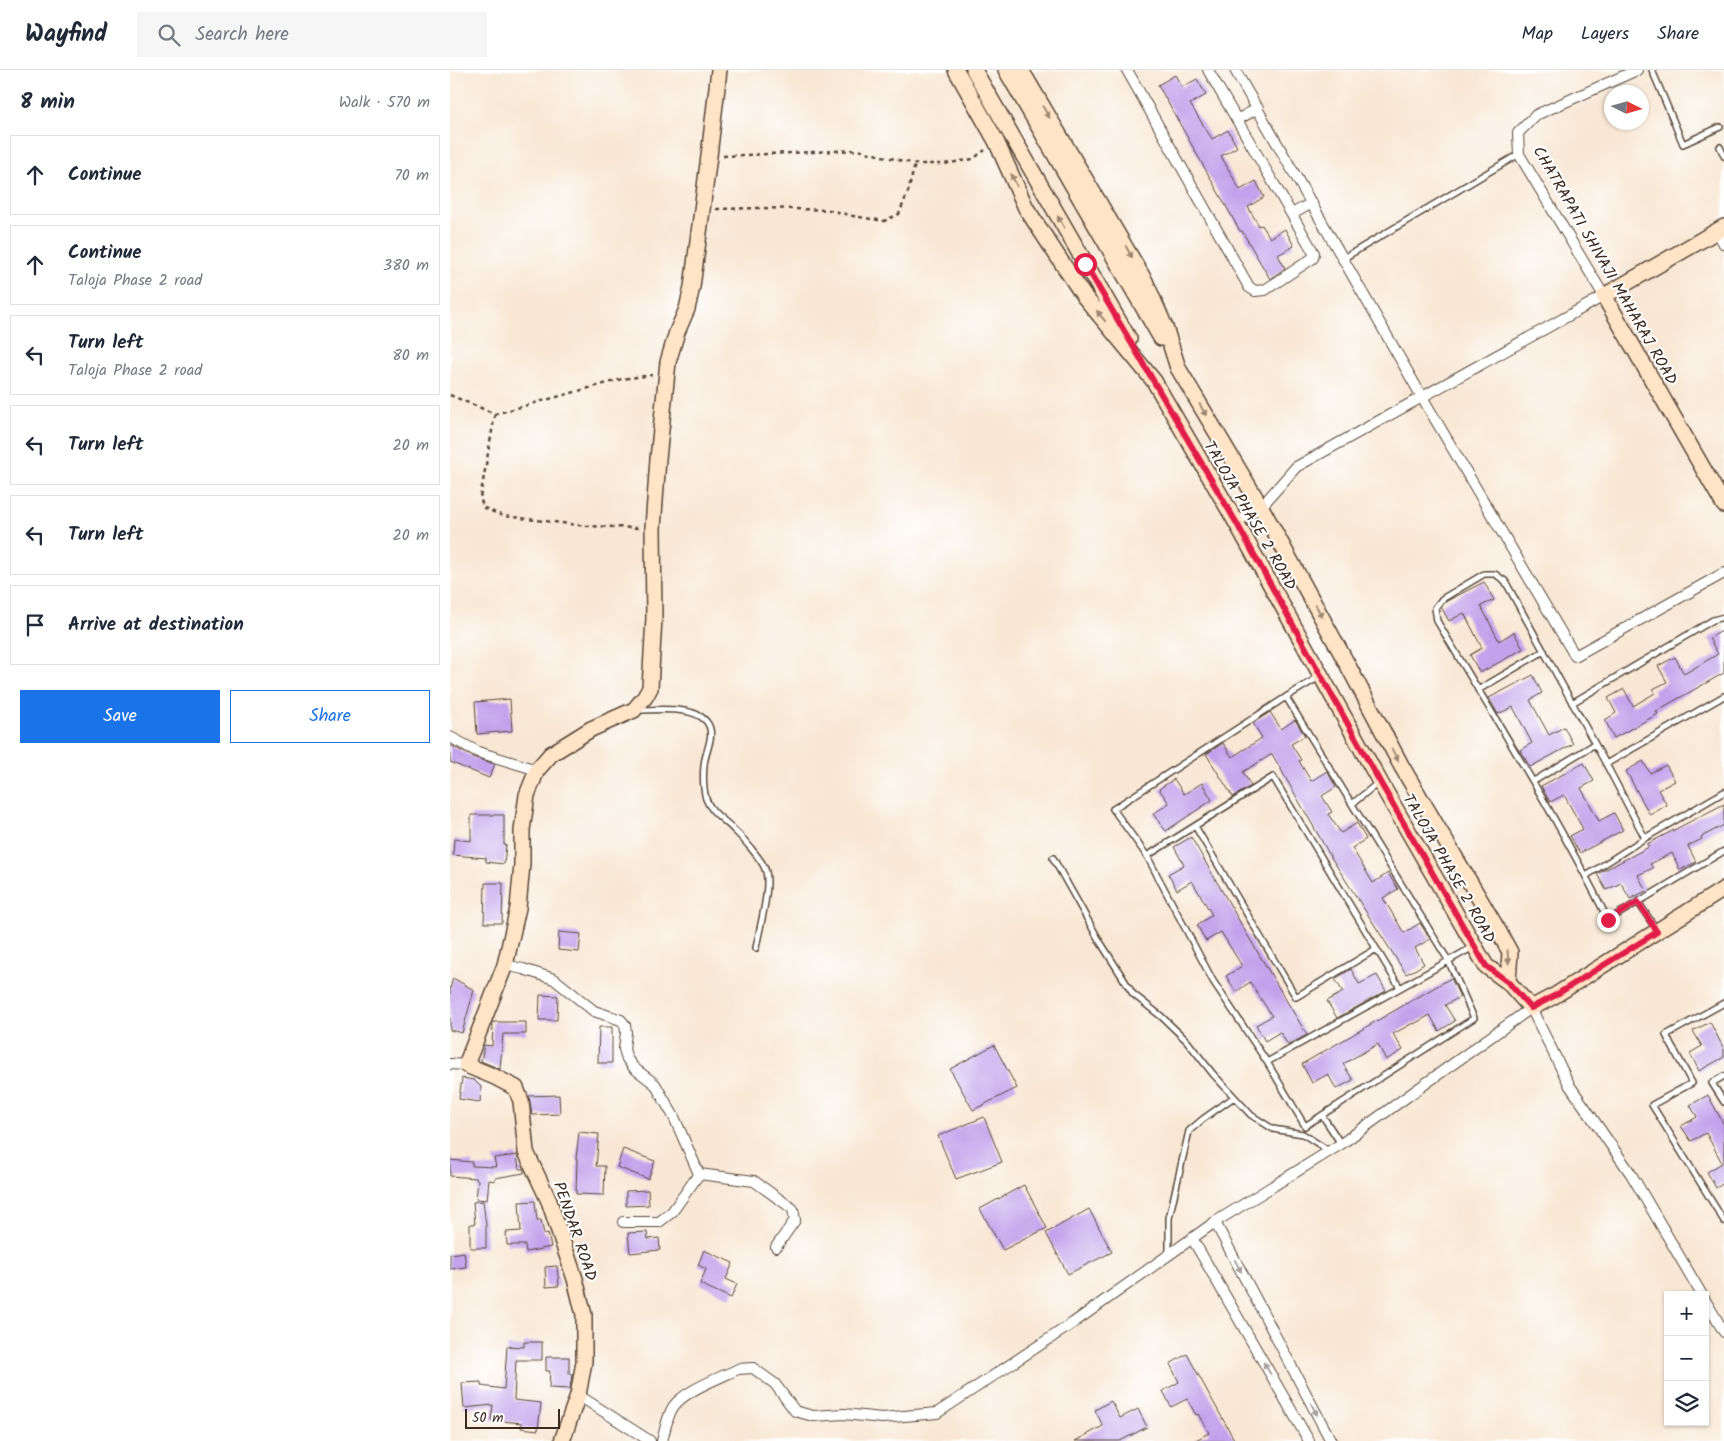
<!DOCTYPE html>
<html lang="en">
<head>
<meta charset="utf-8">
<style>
  body { margin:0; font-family:Kalam,sans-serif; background:#f6f6f7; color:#1f2937 }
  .controls { position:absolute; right:15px; bottom:15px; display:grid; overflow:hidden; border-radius:0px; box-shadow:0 1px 4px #0004 }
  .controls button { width:45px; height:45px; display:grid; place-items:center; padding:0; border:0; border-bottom:1px solid #e0e1e3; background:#fff; color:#1f2937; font:25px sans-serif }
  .compass { position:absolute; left:1154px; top:15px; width:45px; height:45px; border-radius:50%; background:#fff; box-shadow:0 1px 4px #0004; rotate:95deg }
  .scale { position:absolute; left:15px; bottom:12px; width:95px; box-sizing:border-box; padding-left:5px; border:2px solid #3b2a1e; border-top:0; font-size:14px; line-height:18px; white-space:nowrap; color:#3b2a1e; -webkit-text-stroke:4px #fff; paint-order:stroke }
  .stop { position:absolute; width:15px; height:15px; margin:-11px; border:4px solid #e11d48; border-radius:50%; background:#fff }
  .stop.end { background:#e11d48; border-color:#fff; box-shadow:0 1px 5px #0008 }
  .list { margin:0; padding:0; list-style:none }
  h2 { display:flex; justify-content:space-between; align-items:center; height:65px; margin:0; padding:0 20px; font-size:21px }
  h2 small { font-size:16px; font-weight:400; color:#747a83 }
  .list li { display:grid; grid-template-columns:32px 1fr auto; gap:15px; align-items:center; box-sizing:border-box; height:80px; margin:0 10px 10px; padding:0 10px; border:1px solid #e0e1e3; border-radius:0px }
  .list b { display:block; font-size:19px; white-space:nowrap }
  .list p { margin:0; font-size:16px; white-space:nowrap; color:#747a83 }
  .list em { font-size:16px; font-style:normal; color:#747a83 }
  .actions { display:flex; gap:10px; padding:15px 20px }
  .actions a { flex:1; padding:11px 0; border:1px solid #1a73e8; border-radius:0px; text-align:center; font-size:18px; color:#1a73e8 }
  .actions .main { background:#1a73e8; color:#fff }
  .icon { flex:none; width:28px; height:28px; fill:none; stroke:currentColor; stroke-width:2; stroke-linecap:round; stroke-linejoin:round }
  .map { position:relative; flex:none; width:1274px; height:1371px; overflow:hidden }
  header { display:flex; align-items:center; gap:30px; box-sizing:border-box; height:70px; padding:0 25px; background:#fff; border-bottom:1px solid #e0e1e3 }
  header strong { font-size:24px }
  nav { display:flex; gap:28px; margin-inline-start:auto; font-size:18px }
  .search { width:350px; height:45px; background:#f6f6f7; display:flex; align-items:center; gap:12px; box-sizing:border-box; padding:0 18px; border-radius:0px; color:#747a83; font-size:19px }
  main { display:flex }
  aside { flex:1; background:#fff }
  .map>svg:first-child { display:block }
  .building { fill:#c2a3eb }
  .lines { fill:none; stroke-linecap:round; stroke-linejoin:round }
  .lane-casing { stroke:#574639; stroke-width:8 }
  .street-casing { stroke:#574639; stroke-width:12 }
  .secondary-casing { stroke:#574639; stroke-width:18 }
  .path { stroke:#574639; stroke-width:2.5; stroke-dasharray:4 4; stroke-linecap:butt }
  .lane { stroke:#fff; stroke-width:5 }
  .street { stroke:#fff; stroke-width:10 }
  .secondary { stroke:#ffe4c6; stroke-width:15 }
  .oneway { fill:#9d8772 }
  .oneway2 { fill:#a79f9a }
  .route { stroke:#e11d48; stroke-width:6 }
  .labels { text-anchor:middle; stroke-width:4; stroke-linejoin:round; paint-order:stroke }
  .street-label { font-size:16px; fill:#3b2a1e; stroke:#fff }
</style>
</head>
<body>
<header>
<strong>Wayfind</strong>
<div class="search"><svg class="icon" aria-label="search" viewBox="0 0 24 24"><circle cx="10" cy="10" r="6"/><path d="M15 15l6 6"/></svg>Search here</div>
<nav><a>Map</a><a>Layers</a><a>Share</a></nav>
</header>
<main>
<aside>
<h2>8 min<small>Walk · 570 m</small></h2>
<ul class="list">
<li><svg class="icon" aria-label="ahead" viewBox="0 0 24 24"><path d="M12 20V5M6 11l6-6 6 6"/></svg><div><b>Continue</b></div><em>70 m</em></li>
<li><svg class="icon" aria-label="ahead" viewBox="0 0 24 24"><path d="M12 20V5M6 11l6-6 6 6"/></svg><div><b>Continue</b><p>Taloja Phase 2 road</p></div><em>380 m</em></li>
<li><svg class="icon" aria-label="left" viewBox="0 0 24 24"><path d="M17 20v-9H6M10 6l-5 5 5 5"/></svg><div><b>Turn left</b><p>Taloja Phase 2 road</p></div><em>80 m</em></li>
<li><svg class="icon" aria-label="left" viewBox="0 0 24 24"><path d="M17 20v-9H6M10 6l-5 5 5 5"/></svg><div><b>Turn left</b></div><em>20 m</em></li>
<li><svg class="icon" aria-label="left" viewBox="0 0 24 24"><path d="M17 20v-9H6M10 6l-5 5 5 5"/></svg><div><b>Turn left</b></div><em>20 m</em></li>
<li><svg class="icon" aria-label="arrive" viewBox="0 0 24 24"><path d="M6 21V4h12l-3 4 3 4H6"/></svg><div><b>Arrive at destination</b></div></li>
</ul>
<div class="actions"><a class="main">Save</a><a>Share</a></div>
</aside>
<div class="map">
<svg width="1274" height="1371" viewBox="0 0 1274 1371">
  <rect width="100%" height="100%" fill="#fff"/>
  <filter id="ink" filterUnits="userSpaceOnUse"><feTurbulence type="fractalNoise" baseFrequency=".02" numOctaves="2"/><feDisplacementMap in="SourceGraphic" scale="10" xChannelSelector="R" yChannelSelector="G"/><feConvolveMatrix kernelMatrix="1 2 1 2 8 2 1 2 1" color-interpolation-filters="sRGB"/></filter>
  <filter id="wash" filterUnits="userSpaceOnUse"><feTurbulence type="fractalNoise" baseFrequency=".0096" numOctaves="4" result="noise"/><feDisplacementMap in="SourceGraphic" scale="20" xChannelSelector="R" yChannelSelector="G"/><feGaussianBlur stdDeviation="1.12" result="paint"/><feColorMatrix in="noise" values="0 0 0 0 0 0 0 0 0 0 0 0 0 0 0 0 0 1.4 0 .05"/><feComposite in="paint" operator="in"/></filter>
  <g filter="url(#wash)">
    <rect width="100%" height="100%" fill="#f8e7d4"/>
    <g id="blocks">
      <path class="building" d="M725,5l7,12 15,-8 9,16 -16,9 22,35 16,-9 9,17 -16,9 19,34 16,-9 8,16 -16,10 11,19 3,-1 8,13 15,-9 9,17 -16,9 7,13 -15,11 -28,-48h-2l-82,-146z
        M1034,512l10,18 -13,6 18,35 15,-9 9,17 -43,24 -10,-18 12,-7 -18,-35 -15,8 -8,-14 6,-6z
        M1274,560v43l-68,38 2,3 -44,24 -9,-18 11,-7 -8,-15 16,-9 9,17 22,-13 -2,-4 14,-7 -9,-16 17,-9 9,17 34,-20 -9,-16z
        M1083,605l9,18 -12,7 19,35 15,-8 9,17 -43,23 -10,-17 12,-7 -19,-36 -15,7 -9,-16z
        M60,629l2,32 -35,3 -2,-32z
        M820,642l11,17 14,-9 10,16 -14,8 10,16 -2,1 12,20 16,-10 9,16 -14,9 10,16 -4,2 13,19 16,-10 9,16 -14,9 21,35 15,-10 10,16 -15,9 21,35 16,-10 10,16 -15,9 9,16 -8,5 -10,5 -74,-115 -60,-105 -29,18 8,14 -18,11 -27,-43 17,-11 9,14 30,-19 -9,-15z
        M0,675l25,13 20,6 -6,14 -39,-16z
        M1193,691l7,12 16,-8 9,16 -17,9 9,15 -17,10 -24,-44z
        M1134,693l10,18 -13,7 18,33 15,-8 9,17 -43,23 -10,-17 13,-7 -19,-34 -14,7 -9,-16z
        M724,709l10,15 18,-11 10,17 -46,31 -13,-17 16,-11 -10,-14z
        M1274,734v21l-23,12 1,2 -14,7 8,16 -16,8 -8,-17 -22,11 3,4 -15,7 8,16 -16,8 -9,-16 -15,7 -9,-16 52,-27 -2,-3z
        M21,745h33v30h2l-2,19 -18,-2v-4l-33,-3 1,-16 17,2z
        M741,767l57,99 59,99 -19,10 -8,-13 -15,9 -9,-16 16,-9 -22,-34 -14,10 -10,-16 16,-10 -21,-34 -15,9 -9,-16 15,-10 -20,-34 -15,9 -9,-16 16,-9 -10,-18z
        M35,813h18l-1,40h-18z
        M109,862l22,2 -2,18 -21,-2z
        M901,899l8,15 18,-9 9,16 -49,27 -10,-17 16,-9 -8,-13z
        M3,908l21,12 -12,43 -12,-3v-41z
        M1001,908l9,19 -15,8 10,16 -16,10 -9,-16 -16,9 -1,-1 -20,11 10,16 -17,10 -8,-16 -35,20 10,16 -17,9 -8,-15 -16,9 -10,-19z
        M90,925l18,1 -1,24h-18z
        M43,952h33v12h-23l-3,35 -19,-8 3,-16 8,1z
        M1260,952l14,27v8l-25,14 -9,-18 12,-7 -9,-15z
        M149,957h13v36h-14z
        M544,975l23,43 -44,22 -23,-41z
        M12,1008l12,2 7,7 -1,15 -21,-3z
        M109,1025l1,19 -28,1 -3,-19z
        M1258,1025l16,30v58l-8,5 -9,-16 15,-9 -16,-30 -15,8 -10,-15 16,-9 -7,-12z
        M534,1047l18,45 -46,17 -18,-43z
        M129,1062l20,2 -3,32h9l-1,29 -28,-1 1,-35h-1z
        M173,1079l32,12 -7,18 -31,-12z
        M67,1085l2,14h5v4l-29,5v3l-6,-1 -2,20 -11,-1 2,-19 -2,-2 -26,-2v-16l22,2v4l24,1 -2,-9z
        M574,1115l23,43 -44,22 -23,-41z
        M198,1120l1,15 -23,1v-15z
        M33,1131l3,24v23h-16v-24h5l-2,-22z
        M85,1131l2,19h4l3,14 4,-1 3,14 -25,5 -1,-7h-18l-1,-13 15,-1 -2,-29z
        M639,1139l23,43 -44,22 -22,-41z
        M197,1162l1,7 11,-1 1,12 -30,3 -2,-20z
        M254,1180l29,13 -7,16 11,5 -6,14 -31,-14 6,-15 -8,-4z
        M14,1182l2,15 -16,2v-15z
        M107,1196l2,20 -13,1 -1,-20z
        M74,1272h18v18h-26l-2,40 27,3 -3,27 -17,-2 1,-5 -31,-3 2,-15 -29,3 -2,-25 19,-1v4l23,3 3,-43 17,1z
        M737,1284l18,33 30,54h-41l15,-8 -11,-19 -2,1 -9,-16 -16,8 -8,-16 16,-9 -9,-18z
        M96,1287h23v17h3l-2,15 -21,-1 1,-17h-4z
        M661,1331l9,17 18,-9 9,18 -27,14h-45l28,-15 -8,-16z"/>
    </g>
  </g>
  <g filter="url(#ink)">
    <use href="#blocks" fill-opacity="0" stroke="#574639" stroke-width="1"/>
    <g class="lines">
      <g class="lane-casing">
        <path id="lane" d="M1202,0l31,74 37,-17
          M1270,77l4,9
          M894,188l175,-104
          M1028,620l66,-39
          M836,627l33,-20
          M1122,633l141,-83 11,-3
          M189,640c18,0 55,-4 67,11 11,13 -1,30 -2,44 -1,11 -1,23 2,34 5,14 19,21 28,31 8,7 28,30 31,39 7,15 -6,61 -9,79
          M1156,694l118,-68
          M1084,711l61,-37
          M902,734l27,-22
          M745,756l101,171 80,-48
          M1195,768l79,-46
          M697,786l-34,-47 173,-112 162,263 26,58 -169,108 -38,-64
          M603,788l46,82 34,54 29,23 25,24 26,33 38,41 22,14 30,5 26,17
          M1136,806l59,-38 -39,-74 -101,-183 -10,-7h-11l-42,25 -7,9 2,13c59,99 120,196 171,299l116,-69
          M1188,832l18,27
          M950,918l-133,74 -54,-81 -66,-125 126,-79 127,211 73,-41
          M1274,933l-58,32 26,48 -40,22 72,116
          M1274,1006l-12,7 12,19
          M872,1045l19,29
          M719,1185v-37l20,-87 14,-12 31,-22"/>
      </g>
      <g class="street-casing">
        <path id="street" d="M677,0l122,217 6,4 10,-1 48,-32 1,-5 -106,-183
          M785,0l187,327 153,259 149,-83
          M787,50l21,-12
          M842,144l20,-11
          M1267,161l7,13
          M786,452l25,-15 35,-40 308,-171 -85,-142 -1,-21 18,-18 101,-45
          M0,667l28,15 59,18
          M55,895l18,4 31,10 40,32 27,9 4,5 1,7 -2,17 3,10 7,9 21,16 19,33 25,57 -27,38 -13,10h-36
          M0,994l16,1
          M249,1104l55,7 39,28 2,11 -19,27
          M765,1152l116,219
          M742,1168l117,203
          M1255,1230l19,32
          M128,1325l72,46
          M212,1371c3,-11 5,-24 11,-34 12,-17 47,-29 65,-38l15,-1 22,16 20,27 18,5 31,-2 38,4 55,-5 136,-90 142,-101 126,-78 190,-136 39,78 61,88 71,121"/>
      </g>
      <g class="secondary-casing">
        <path id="secondary" d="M506,0l40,71 30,67 57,87 71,86 82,141 144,260 106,184 22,16 23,26 23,-12 170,-107
          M524,0l155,269
          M556,0l155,268
          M571,0l124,211 20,46 13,41 83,139 84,153 57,107 97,165 11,20 -2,30
          M1274,157l-120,69 120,209
          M112,1371l16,-46 6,-33v-47l-9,-36 -26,-78 -23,-49 -5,-51 -5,-13 -21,-11 -29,-12 39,-100 13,-57 4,-44v-34l5,-35 10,-25 14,-16 40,-25 43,-19 11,-13 5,-9 4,-70 -1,-90 5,-69 10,-97 9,-30 10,-23 5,-22 17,-131 10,-86"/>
      </g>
      <path class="path" d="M273,86l135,-6 57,14h29l29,-5 12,-9
        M266,139l44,-1 70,2 23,6 31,5 15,-7 9,-22 7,-28
        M0,325l45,19 127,-35 30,-4
        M45,344l-15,84 4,10 19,8 84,10 52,2"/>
      <use href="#lane" class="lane"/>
      <use href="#street" class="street"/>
      <use href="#secondary" class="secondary"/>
    </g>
    <defs><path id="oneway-solid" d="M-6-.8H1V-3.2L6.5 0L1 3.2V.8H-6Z" transform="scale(1.25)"/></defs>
    <g class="oneway">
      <use href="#oneway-solid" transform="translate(596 42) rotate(59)"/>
      <use href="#oneway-solid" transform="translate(564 110) rotate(-115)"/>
      <use href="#oneway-solid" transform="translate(611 152) rotate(-120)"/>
      <use href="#oneway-solid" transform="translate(679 182) rotate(61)"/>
      <use href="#oneway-solid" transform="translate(651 246) rotate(-129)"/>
      <use href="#oneway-solid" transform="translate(753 340) rotate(59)"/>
      <use href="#oneway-solid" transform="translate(869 541) rotate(61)"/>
      <use href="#oneway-solid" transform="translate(945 685) rotate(62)"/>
      <use href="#oneway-solid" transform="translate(1058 887) rotate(86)"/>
    </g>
    <g class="oneway2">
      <use href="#oneway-solid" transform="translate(788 1196) rotate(62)"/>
      <use href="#oneway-solid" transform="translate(817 1298) rotate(-120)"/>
      <use href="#oneway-solid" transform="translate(864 1339) rotate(62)"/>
    </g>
  </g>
  <g class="lines" filter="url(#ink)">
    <path class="route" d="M635,194l151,258 144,260 106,184 22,16 23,26 23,-12 103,-64 -19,-30 -30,18"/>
  </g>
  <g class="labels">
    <g class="street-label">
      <text transform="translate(1156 195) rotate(60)" y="6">CHATRAPATI SHIVAJI MAHARAJ ROAD</text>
      <text transform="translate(801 445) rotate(60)" y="6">TALOJA PHASE 2 ROAD</text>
      <text transform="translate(1000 798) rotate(60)" y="6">TALOJA PHASE 2 ROAD</text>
      <text transform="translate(126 1161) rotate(71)" y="6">PENDAR ROAD</text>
    </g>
  </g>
</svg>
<div class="controls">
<button>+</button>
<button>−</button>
<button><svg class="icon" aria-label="layers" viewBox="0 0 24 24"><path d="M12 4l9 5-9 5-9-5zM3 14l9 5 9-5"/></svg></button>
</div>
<svg class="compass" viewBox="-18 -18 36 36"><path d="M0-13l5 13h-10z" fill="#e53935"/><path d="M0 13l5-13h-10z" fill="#747a83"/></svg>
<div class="scale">50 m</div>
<div class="stop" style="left:635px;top:194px"></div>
<div class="stop end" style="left:1158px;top:850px"></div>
</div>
</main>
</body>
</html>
